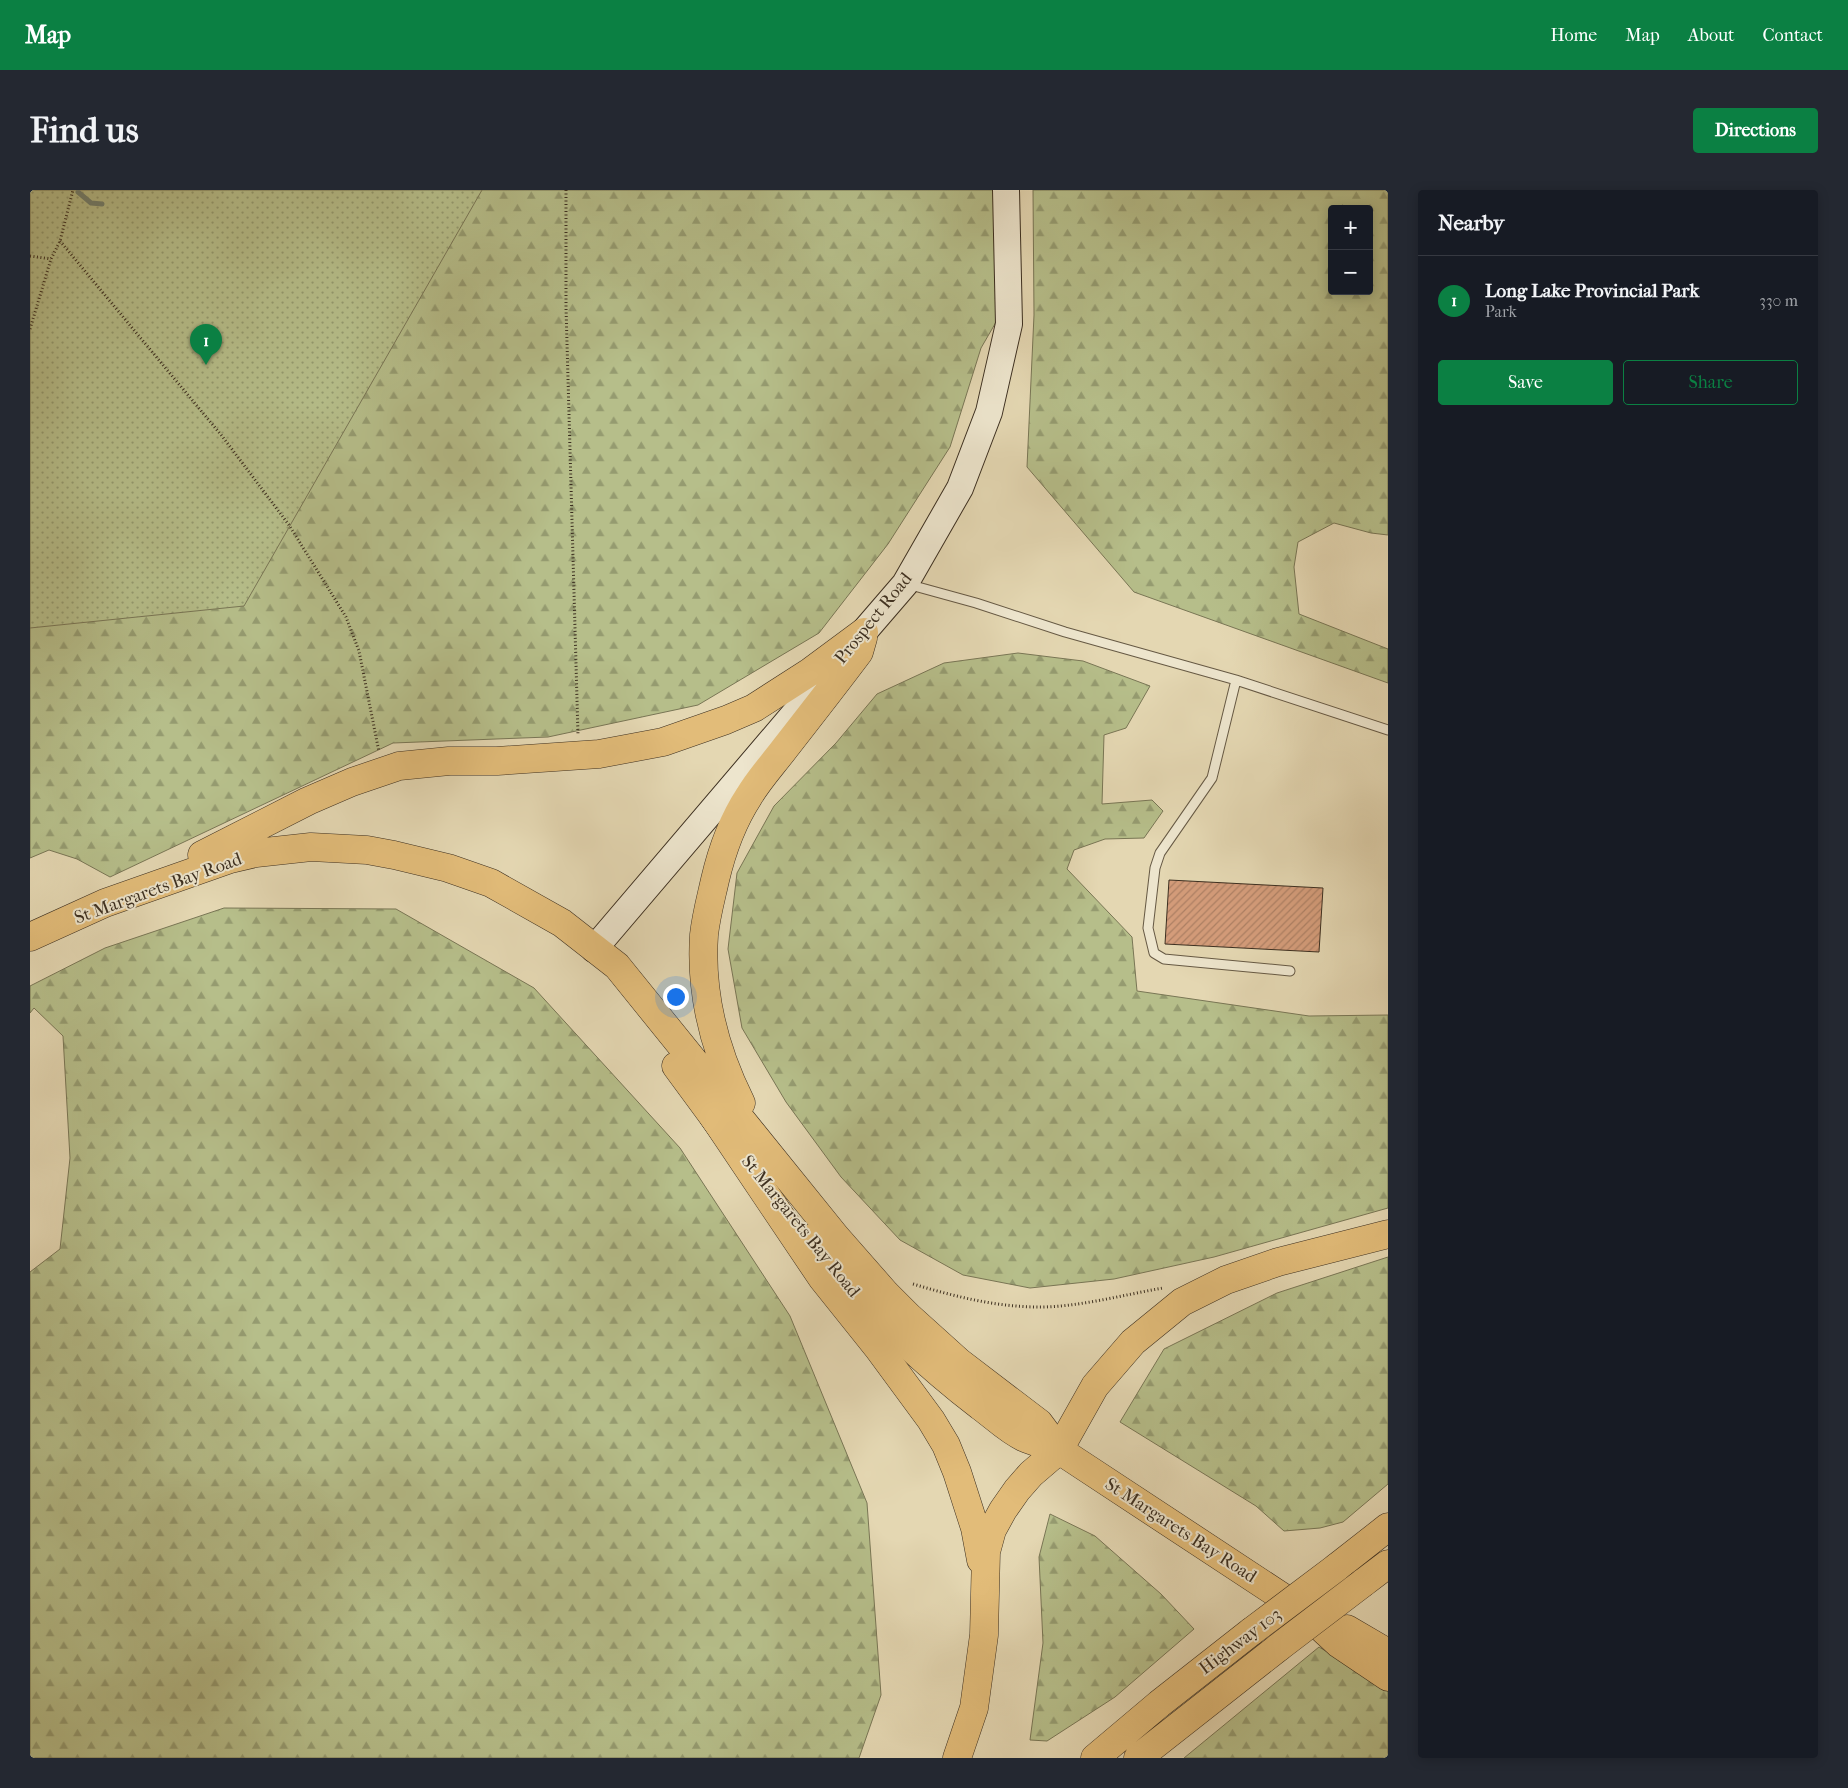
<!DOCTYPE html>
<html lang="en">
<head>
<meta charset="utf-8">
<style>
  body { margin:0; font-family:"IM FELL French Canon",serif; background:#242831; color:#f1f3f6 }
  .controls { position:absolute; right:15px; top:15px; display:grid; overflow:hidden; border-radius:5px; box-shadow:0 2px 12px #0003 }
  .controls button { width:45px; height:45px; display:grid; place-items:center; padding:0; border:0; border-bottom:1px solid #363941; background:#171b24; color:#f1f3f6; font:25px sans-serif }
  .you { position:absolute; left:645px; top:806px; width:18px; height:18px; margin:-12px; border:4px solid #fff; border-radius:50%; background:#1a73e8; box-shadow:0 0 0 8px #1a73e833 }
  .badge { display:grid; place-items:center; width:32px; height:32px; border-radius:50%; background:#0b8043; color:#fff; font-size:16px; font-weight:700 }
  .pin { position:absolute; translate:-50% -41px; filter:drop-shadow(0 1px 2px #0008) }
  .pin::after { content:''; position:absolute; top:26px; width:18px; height:15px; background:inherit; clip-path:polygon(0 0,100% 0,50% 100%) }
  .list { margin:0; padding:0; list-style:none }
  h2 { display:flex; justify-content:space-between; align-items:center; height:65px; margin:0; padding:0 20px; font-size:21px }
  h2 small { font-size:16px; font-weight:400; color:#9ea1a6 }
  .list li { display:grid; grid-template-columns:32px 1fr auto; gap:15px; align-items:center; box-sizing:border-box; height:90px; padding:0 20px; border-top:1px solid #363941 }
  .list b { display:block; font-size:19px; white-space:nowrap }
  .list p { margin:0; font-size:16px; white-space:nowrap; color:#9ea1a6 }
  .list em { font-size:16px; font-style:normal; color:#9ea1a6 }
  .actions { display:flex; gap:10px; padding:15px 20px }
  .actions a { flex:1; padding:11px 0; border:1px solid #0b8043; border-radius:5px; text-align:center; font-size:18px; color:#0b8043 }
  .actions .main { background:#0b8043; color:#fff }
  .map { position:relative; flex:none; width:1358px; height:1568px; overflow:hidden; border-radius:5px }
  header { display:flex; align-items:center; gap:30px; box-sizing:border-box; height:70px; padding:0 25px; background:#0b8043; color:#fff }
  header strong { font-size:24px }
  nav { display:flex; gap:28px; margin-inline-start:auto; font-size:18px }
  .intro { display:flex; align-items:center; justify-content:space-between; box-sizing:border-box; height:120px; padding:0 30px }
  h1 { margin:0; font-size:35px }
  .button { padding:12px 22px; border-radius:5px; background:#0b8043; color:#fff; font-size:18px; font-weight:700 }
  main { display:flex; gap:30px; padding:0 30px }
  aside { flex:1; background:#171b24; border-radius:5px; box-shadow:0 2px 12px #0003 }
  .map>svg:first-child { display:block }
  .forest { fill:url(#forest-firs); stroke:#797655; fill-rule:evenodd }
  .park { fill:url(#park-dots); stroke:#797655 }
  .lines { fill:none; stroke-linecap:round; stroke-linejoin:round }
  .stream { stroke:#728272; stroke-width:5 }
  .building { fill:url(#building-hatch); stroke:#3c2f20 }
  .lane-casing { stroke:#665944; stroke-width:11 }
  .secondary-casing { stroke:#3c2f20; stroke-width:28 }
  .primary-casing { stroke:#3c2f20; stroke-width:29 }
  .highway-casing { stroke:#3c2f20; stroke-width:29 }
  .path { stroke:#3c2f20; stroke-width:3; stroke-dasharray:1 2.5; stroke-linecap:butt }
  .lane { stroke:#ede5cd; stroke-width:9 }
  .secondary { stroke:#ede5cd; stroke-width:26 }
  .primary { stroke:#e2bc79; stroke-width:28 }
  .highway { stroke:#e2bc79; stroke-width:28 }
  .highway-bridge-casing { stroke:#3c2f20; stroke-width:29; stroke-linecap:butt }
  .highway-bridge { stroke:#e2bc79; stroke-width:28 }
  .labels { text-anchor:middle; stroke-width:4; stroke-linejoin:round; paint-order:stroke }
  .street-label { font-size:18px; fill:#3c2f20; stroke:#ede5cd }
</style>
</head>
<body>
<header>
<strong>Map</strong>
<nav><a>Home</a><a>Map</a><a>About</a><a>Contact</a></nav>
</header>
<div class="intro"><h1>Find us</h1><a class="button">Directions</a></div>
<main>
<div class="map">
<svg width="1358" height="1568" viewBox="0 0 1358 1568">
  <defs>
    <pattern id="forest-firs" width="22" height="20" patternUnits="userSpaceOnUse" patternTransform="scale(1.25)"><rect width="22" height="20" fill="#b6be8a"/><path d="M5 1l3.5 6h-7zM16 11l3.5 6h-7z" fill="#959b70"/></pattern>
    <pattern id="park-dots" width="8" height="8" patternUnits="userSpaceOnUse" patternTransform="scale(1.25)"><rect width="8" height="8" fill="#b6be8a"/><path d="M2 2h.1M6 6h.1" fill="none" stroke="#959b70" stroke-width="1.8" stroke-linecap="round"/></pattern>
    <pattern id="building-hatch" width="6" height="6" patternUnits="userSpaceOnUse" patternTransform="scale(1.25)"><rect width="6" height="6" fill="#d49c7a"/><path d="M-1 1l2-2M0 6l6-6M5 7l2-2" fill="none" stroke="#ad8064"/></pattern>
  </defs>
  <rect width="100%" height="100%" fill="#e4d7b2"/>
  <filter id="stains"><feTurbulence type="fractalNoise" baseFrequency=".004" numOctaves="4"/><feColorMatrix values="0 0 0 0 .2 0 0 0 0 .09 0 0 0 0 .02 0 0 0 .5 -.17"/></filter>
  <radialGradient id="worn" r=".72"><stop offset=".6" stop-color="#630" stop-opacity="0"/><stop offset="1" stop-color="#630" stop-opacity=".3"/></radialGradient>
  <path class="forest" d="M0,0h966l14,108 -29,50 -31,99 -62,97 -69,89 -121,72 -150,32 -155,6 -283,134 -33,-18 -28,-9 -19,8z
    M1003,0h355v345l-17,-2 -37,-10 -36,19 -4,25 5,47 89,35v34l-254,-91 -107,-125 7,-152zM1302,19h37v82h-37z
    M988,463l65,8 67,25 -24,42 -22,7 -2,69 50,-4 11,11 -19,27 -39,1 -31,11 -7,19 65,68 5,54 172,25 79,-1v193l-174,49 -100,22 -84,9 -67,-13 -63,-35 -59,-63 -55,-75 -44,-74 -14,-79 9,-76 37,-67 62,-63 41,-49 67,-31z
    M194,718l172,1 138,79 146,160 110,168 77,187 14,192 -22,63h-829v-486l30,-23 10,-91 -7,-122 -29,-28 -4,5v-27l75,-38z
    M1358,1067v227l-45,38 -23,6 -36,3 -28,-25 -136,-84 44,-73 113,-56z
    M1020,1324l45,22 66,58 33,35 -79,68 -68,44 -17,-1 13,-97 -4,-86z
    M1289,1457l69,41v70h-204z"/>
  <path class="park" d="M0,0h452l-238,416 -214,22z"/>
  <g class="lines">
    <path class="stream" d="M48,2l13,11 11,1"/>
  </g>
  <path class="building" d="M1139,690l154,8 -4,64 -154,-8z"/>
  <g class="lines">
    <g class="lane-casing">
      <path id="lane" d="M877,394l69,19 89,29 171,48 152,50
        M1206,490l-24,98 -52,75 -5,15 -7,60 6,25 10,6 126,12"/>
    </g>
    <g class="secondary-casing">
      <path id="secondary" d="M819,459l56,-65 55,-96 29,-76 20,-88 -3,-134
        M564,759l224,-263"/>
    </g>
    <g class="primary-casing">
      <path id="primary" d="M172,665l106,-54 44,-19 47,-16 50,-5h48l102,-7 64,-12 63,-22 28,-12 56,-36 54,-40
        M0,747l75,-34 125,-44 26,-6 55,-6 56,3 27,5 54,13 43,15 71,40 55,43 219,271 50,57 22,22 51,46 80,61 20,27
        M646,876l50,68
        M711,913c-26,-52 -41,-109 -37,-168 2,-19 7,-37 11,-55 7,-30 17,-58 34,-84 10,-17 24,-32 36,-48 25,-32 50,-64 74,-96l4,-14
        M778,1049c52,62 108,118 172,167 14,10 28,24 43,31 12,5 25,9 36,13l243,160 37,34 49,33
        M1317,1439l41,24"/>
    </g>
    <g class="highway-casing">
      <path id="highway" d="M683,926l109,162 56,70 53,72 15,25 11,27 18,56 6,32
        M1307,1377l51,-40
        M1333,1393l25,-19
        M927,1568l17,-50 10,-73 2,-83 6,-22 11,-20 14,-20 14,-16 28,-24 36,-64 38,-44 49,-40 44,-22 52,-18 110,-28
        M1065,1568l64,-54 93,-73
        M1108,1568l141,-111"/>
    </g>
    <path class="path" d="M536,0v117l12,428
      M30,51l162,195 67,89 57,92 13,34 20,101
      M0,66l21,3
      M0,139l21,-70 9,-18 13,-51
      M883,1094c40,12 79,22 121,23 42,1 88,-12 129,-19"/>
    <use href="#lane" class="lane"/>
    <use href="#secondary" class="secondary"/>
    <use href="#primary" class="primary"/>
    <use href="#highway" class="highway"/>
    <g class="highway-bridge-casing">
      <path id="highway-bridge" d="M1222,1441l85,-64
        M1249,1457l84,-64"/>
    </g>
    <use href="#highway-bridge" class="highway-bridge"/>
  </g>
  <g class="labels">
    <g class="street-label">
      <text transform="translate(843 428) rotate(-51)" y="6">Prospect Road</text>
      <text transform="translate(128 698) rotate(-20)" y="6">St Margarets Bay Road</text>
      <text transform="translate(771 1036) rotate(51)" y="6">St Margarets Bay Road</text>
      <text transform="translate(1151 1340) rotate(33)" y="6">St Margarets Bay Road</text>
      <text transform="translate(1210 1451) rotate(-37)" y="6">Highway 103</text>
    </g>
  </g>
  <rect width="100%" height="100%" filter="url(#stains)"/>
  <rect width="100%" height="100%" fill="url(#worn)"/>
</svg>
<div class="controls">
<button>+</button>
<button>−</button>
</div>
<div class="you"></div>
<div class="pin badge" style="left:176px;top:175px">1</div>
</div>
<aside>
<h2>Nearby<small></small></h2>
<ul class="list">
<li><span class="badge">1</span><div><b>Long Lake Provincial Park</b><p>Park</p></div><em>330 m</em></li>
</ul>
<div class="actions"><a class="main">Save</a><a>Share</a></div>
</aside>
</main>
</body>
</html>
